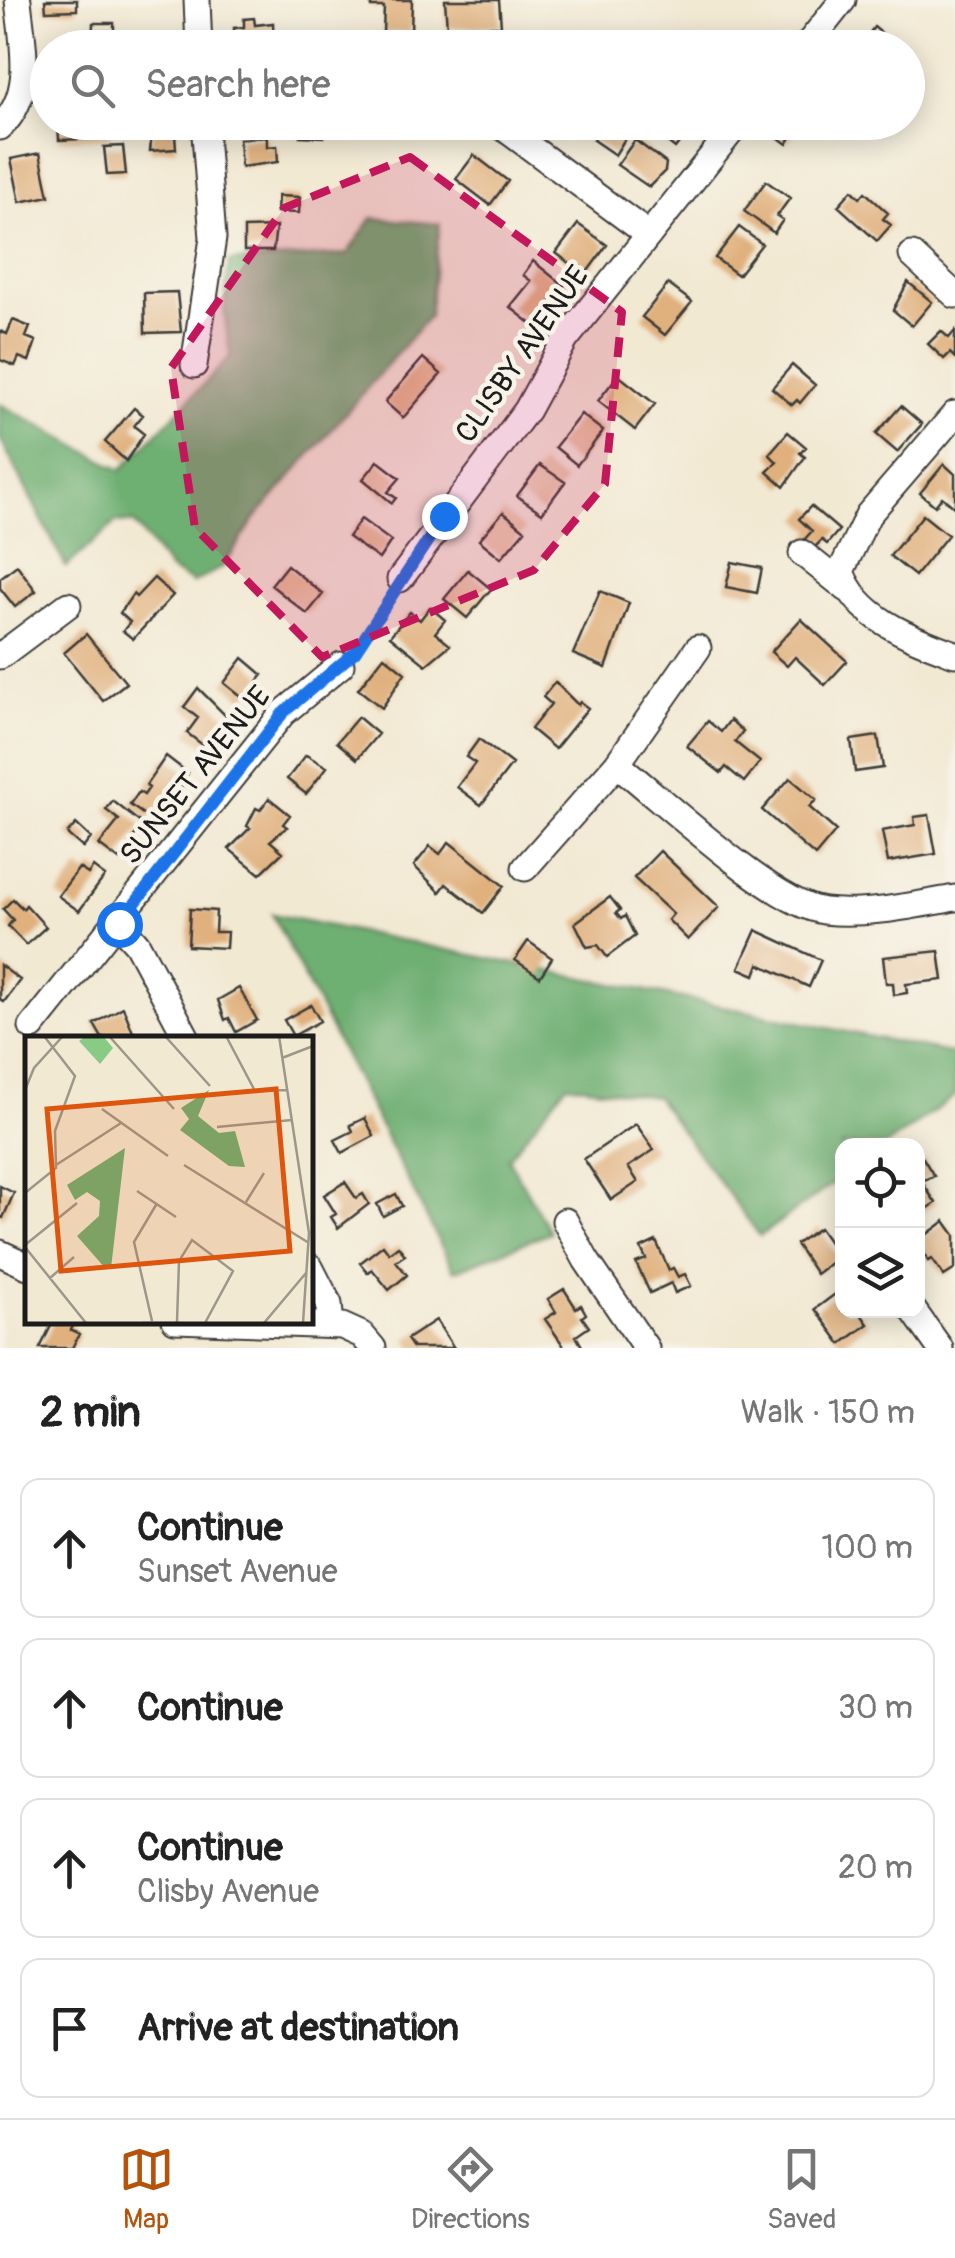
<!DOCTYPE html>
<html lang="en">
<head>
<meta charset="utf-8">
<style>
  body { margin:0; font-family:Pangolin,sans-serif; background:#f2f2f2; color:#222 }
  .controls { position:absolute; right:30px; bottom:30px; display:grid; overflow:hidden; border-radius:20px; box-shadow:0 5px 25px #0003 }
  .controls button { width:90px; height:90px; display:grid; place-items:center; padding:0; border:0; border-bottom:2px solid #e0e0e0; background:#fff; color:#222; font:50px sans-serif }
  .stop { position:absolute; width:30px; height:30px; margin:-22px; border:8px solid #1a73e8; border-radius:50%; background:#fff }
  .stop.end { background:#1a73e8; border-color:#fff; box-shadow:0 2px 10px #0008 }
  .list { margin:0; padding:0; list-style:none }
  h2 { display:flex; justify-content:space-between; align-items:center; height:130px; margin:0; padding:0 40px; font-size:42px }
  h2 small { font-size:32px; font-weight:400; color:#767676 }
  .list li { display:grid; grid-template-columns:65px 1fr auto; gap:30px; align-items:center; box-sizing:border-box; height:140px; margin:0 20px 20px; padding:0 20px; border:2px solid #e0e0e0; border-radius:20px }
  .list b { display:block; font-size:38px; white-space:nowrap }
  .list p { margin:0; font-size:32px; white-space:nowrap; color:#767676 }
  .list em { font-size:32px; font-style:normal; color:#767676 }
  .icon { flex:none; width:55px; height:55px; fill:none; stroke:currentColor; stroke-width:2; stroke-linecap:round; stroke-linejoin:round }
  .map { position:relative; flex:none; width:955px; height:1348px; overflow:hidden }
  .search { position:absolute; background:#fff; box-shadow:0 5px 25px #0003; left:30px; right:30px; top:30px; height:110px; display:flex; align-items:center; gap:25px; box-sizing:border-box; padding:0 35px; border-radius:55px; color:#767676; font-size:38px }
  .sheet { height:770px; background:#fff }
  nav { display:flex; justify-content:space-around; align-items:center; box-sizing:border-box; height:140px; border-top:2px solid #e0e0e0; background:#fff; font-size:28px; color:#767676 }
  nav a { display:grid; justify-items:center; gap:5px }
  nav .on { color:#b45309 }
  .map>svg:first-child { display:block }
  .forest { fill:#6eaf72; stroke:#456647; stroke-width:2.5 }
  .building { fill:#e0b07d }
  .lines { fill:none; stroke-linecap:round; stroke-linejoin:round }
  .minor-casing { stroke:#3c3b37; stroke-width:29 }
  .path { stroke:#3c3b37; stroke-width:4; stroke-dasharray:2.5 8; stroke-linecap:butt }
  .minor { stroke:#fff; stroke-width:25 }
  .route { stroke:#1a73e8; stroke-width:12 }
  .marked { fill:#c2185b; fill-opacity:0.2; stroke:#c2185b; stroke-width:8; stroke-dasharray:20 12; stroke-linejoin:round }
  .labels { text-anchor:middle; stroke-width:9; stroke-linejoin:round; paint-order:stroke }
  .street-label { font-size:30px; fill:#1c1c1c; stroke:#f7f3e8 }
  .inset-road { fill:none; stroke:#9c978a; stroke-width:2.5 }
  .view { fill:#de560d; fill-opacity:0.15; stroke:#de560d; stroke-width:5 }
  .inset-edge { fill:none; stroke:#1c1c1c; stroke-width:5 }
</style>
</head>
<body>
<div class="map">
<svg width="955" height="1348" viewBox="0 0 955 1348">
  <rect width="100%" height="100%" fill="#f7f3e8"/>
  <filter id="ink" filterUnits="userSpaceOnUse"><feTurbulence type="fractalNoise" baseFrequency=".01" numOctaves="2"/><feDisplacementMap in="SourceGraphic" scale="20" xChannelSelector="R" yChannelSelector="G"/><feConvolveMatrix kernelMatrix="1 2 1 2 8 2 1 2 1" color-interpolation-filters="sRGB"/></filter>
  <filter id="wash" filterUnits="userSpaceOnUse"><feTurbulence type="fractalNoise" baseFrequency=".0048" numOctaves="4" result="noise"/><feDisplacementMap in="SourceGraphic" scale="40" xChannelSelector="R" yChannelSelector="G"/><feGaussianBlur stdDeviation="2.25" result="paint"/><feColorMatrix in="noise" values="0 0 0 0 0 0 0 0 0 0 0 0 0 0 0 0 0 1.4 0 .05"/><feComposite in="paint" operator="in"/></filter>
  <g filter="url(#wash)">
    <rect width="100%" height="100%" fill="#f2e9d3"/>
    <path class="forest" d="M372,218l68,6 -11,92 -175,204 -30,46 -31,17 -23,-13 -36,-47 -18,-1 -50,45 -66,-129v-34l121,66 109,-113 -6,-46 5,-49 118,-8z
      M272,914l683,140v42l-68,49 -45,1v31l-82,59 -104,-139 -89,-13 -59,74 42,74 -96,39z"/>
    <g id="blocks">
      <path class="building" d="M45,0h32v10l-31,1z
        M371,0h41l-1,33h-28l1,-26h-13z
        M445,0h54l2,26 -54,2z
        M254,18l1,7 18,-2 1,25h-39l-1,-20 10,-1v-8z
        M93,23h21v21h-22z
        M874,27l26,21h-42z
        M58,122h51l1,16 -51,2z
        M153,122h21l2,27 -26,2z
        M301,122h24l-1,15 -24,-1z
        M660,122h35l-20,26 -21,-17z
        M784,122l14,4 -11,18 -11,-8z
        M605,123l21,14 -11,18 -22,-15z
        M267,137v10l10,-1 1,16 -37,5 -2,-28z
        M635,140l31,23 -1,8 -16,16 -32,-22z
        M123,146l3,28 -19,1 -3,-28z
        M40,153l9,43 -29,6 -9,-43z
        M474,155l34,26 -18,24 -34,-26z
        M766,181l24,17 -13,18 6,4 -9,13 -30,-22z
        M852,190l8,8 5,-6 23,21 -5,6 8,6 -14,16 -39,-35z
        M278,196l22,1 -1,16 -22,-1z
        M578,224l29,21 -22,30 -29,-22z
        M276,227l-3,24h-29v-23z
        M739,227l23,17 -24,31 -23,-17z
        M533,261l31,25 -31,39 -23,-18 21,-26 -8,-6z
        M908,282l24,20 -20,24 -19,-16z
        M668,284l24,18 -27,33 -23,-18z
        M177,292l4,40 -36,1 -1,-40z
        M13,320l17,7 -4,10 10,4 -7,20 -10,-4 -4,9 -15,-6v-29l7,3z
        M941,331l8,7 6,-7v27l-5,-5 -6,6 -16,-15z
        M423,358l18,16 -38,44 -18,-16z
        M792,365l23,20 -15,18 -3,-3 -5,5 -20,-17z
        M618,375l37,29 -20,26 -37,-29z
        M901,406l21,18 -25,28 -21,-18z
        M134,408l9,7 -9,11 10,8 -18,27 -21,-19z
        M581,414l22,17 -26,34 -22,-18z
        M788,432l18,15 -6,6 5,4 -21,30 -17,-15 10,-10 -8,-8z
        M378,461l22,17 -12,14 8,6 -4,5 -29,-24z
        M944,464l11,10v34l-13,-11 -7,9 -15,-13z
        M540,465l25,17 -23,31 -25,-17z
        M811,506l28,24 -12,14 -5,-4 -9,9 -10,-8 9,-10 -13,-12z
        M503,512l22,18 -24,28 -22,-18z
        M923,515l25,20 -33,41 -25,-20z
        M361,519l30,22 -12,18 -31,-22z
        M732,562l30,6 -5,25 -31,-6z
        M17,565l19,26 -21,16 -15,-19v-10z
        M287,565l36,29 -16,20 -36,-29z
        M468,570l23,19 -24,29 -23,-19z
        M154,578l19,17 -40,44 -10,-8 7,-9 -10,-9 13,-19 3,3z
        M600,591l29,12 -23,65 -33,-14z
        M430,607l15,13 -10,13 15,12 -24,20 -36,-29 20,-24 10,8z
        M801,619l46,42 -22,24 -30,-28 -8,9 -16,-14z
        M86,634l40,49 -23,18 -39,-48z
        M384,656l21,17 -23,35 -24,-19z
        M243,658l20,17 -19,24 -20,-16z
        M555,682l23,23 2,-3 8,6 -33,41 -24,-20 20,-25 -8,-7z
        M198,688l32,32 -22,29 -21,-16 11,-15 -14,-11z
        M358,717l20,17 -21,25 -20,-17z
        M730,720l13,11 -8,11 25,20 -16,20 -18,-15 -5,6 -34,-27 21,-25 13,11z
        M878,736l5,32 -28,4 -4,-32z
        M479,739l33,25 -31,41 -24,-18 18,-24 -9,-6z
        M306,755l21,12 -21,27 -19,-15z
        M166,756l22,17 -8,18 -4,-2 -9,13 -4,-2 -13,19 -20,-14 9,-13 5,3 5,-7 -3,-3z
        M790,778l26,22 -7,7 27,24 -21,25 -53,-46z
        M269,798l21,17 -7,9 4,3 -17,14 13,11 -23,22 -31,-25 21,-21 -3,-2 9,-18 4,2z
        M113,801l29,23 -23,36 -20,-15 20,-25 -13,-10z
        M929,815l7,39 -48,8 -6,-31 33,-6 -1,-8z
        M76,824l15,14 -8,10 -16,-14z
        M449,842l55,44 -21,27 -37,-29 -6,8 -26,-26 16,-20 10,8z
        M660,851l59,56 -31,33 -20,-20 5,-6 -39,-36z
        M93,867l12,9 -26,35 -21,-15 21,-28 9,6z
        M610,897l10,13 -4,3 5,6 4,-3 10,20 -28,21 -9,-12 -11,2 -12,-24z
        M13,899l10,10 3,-4 20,22 -20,18 -18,-19 5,-6 -10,-11z
        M190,909l26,2 -1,21h12l-1,16 -38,-2z
        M756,930l65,30 -12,27 -50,-23 -4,11 -16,-7z
        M528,941l24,17 -12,19 -25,-17z
        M939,951l4,29 -37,4 1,9 -13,2 -1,-12h-7l-3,-26z
        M0,965l20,15 -16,22 -4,-3z
        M239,988l18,32 -21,12 -7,-14 -4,2 -7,-20z
        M311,1005l9,16 -27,15 -9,-16z
        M123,1007l10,25 -9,6h-22l-8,-14z
        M365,1118l9,18 -32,17 -7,-13 18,-9 -3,-6z
        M636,1124l18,26 -26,17 10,15 -27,18 -27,-41z
        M923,1158l11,18 -13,5 15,22 -18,12v-53z
        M345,1182l11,16 7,-4 6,10 -31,24 -7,-11 5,-3 -12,-19z
        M0,1186l14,7 -11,25 -3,-1z
        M396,1194l6,12 -19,10 -6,-12z
        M945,1221l10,14v34l-11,7 -12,-17 -4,2 -10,-20z
        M819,1228l20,29 -23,17 -20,-30z
        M656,1241l13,29 4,-2 5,9 7,-3 6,12 -16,7 -4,-10 -21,10 -14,-30 10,-4 -5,-11z
        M383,1245l6,8 9,-7 7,9 -9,6 11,14 -18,15 -17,-21 -4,4 -8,-10z
        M564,1289l12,19 5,-3 5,9 -4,3 7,10 -13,9 7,12h-18l-20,-29 11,-7 -8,-13z
        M842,1289v21h16l10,14 -27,20 -26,-35z
        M54,1320l20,4 -3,6 8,4 -7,14h-32z
        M436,1320l18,28h-41l-6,-9z"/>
    </g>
  </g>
  <g filter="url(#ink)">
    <use href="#blocks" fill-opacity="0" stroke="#3c3b37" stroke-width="2.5"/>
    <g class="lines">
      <g class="minor-casing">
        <path id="minor" d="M197,0l2,48
          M805,48l38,-48
          M496,122l153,113
          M0,127c36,-33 22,-84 18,-127
          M912,255l43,40
          M194,365l19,-127 -9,-116
          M955,414l-87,101 -27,56c16,48 71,67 114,83
          M802,553l45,36
          M400,579l127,-169 38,-70 174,-218
          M0,656l68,-51
          M617,764c45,35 156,141 207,147 39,5 92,-6 131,-13
          M525,868l92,-104 81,-116
          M119,924l18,20 50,94
          M32,1027l251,-314 58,-48
          M565,1221l21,39 60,88
          M0,1253l28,13
          M310,1267l19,37 2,21
          M913,1310l27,38
          M175,1320l167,6 20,9 11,13"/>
      </g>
      <path class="path" d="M358,647l32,-45"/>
      <use href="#minor" class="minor"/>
    </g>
  </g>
  <g class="lines" filter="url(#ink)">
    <path class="route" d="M119,924l164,-211 72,-61 89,-136"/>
  </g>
  <path class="marked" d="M410,157l212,155 -17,172 -71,86 -212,87 -127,-129 -24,-160 113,-160z"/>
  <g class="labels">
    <g class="street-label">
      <text transform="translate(522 354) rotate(-55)" y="10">CLISBY AVENUE</text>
      <text transform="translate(195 775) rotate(-51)" y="10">SUNSET AVENUE</text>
    </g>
  </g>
  <g transform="translate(25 1036)">
    <rect width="288" height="288" fill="#f2e9d3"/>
    <path d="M61,0h17l10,12 -13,16 -21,-23z" fill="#88cb84"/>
    <path d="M184,54l-11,26 21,17 16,-2 10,36 -16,-1 -49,-36 9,-11 -8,-11zM100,112l-14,120h-6l-28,-32 22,-20 1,-15 -13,-9 -12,8 -8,-15z" fill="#6eaf72"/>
    <path class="inset-road" d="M84,0l65,73M140,0l45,50M201,0l29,55 32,-1M254,0l30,197 -6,90M257,22l31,-12M0,54l9,-22 29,-32M77,73l66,47M192,91l75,-7M31,129l65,-42M159,129l125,78M112,155l39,26M0,157l31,-25 -1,-37 20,-55 -31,-40M221,166l18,-29M0,209l52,-42M0,211l61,76M25,242l24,-21M127,285l-18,-79 22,-37M152,286l2,-61 13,-21 41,31 -28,52M117,287h39M239,287l42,-50"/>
    <path class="view" d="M251,53l14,162 -229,20 -14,-162z"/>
    <rect width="288" height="288" class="inset-edge"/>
  </g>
</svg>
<div class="controls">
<button><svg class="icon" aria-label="locate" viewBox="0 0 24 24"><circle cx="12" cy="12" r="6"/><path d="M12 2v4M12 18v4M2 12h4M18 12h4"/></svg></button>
<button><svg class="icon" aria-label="layers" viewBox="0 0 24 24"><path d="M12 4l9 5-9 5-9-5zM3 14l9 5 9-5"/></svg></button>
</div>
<div class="stop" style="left:119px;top:924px"></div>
<div class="stop end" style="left:444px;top:516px"></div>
<div class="search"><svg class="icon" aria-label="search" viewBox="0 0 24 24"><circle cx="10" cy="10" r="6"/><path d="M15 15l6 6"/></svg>Search here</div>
</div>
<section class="sheet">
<h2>2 min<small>Walk · 150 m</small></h2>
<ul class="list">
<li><svg class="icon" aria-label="ahead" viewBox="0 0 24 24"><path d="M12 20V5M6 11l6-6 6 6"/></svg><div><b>Continue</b><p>Sunset Avenue</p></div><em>100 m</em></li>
<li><svg class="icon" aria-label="ahead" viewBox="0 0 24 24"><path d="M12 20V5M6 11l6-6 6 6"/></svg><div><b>Continue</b></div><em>30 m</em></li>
<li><svg class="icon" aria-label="ahead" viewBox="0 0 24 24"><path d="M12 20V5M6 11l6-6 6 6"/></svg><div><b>Continue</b><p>Clisby Avenue</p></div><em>20 m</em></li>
<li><svg class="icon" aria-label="arrive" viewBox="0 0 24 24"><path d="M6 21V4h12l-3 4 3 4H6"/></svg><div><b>Arrive at destination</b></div></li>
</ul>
</section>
<nav>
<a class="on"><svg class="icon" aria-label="map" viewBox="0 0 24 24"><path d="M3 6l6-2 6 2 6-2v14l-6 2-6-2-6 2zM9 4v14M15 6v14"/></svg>Map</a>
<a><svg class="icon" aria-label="directions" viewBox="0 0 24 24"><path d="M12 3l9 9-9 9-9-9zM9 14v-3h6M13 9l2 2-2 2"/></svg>Directions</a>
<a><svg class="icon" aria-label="saved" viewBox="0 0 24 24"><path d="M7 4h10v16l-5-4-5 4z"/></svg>Saved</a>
</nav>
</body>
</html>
